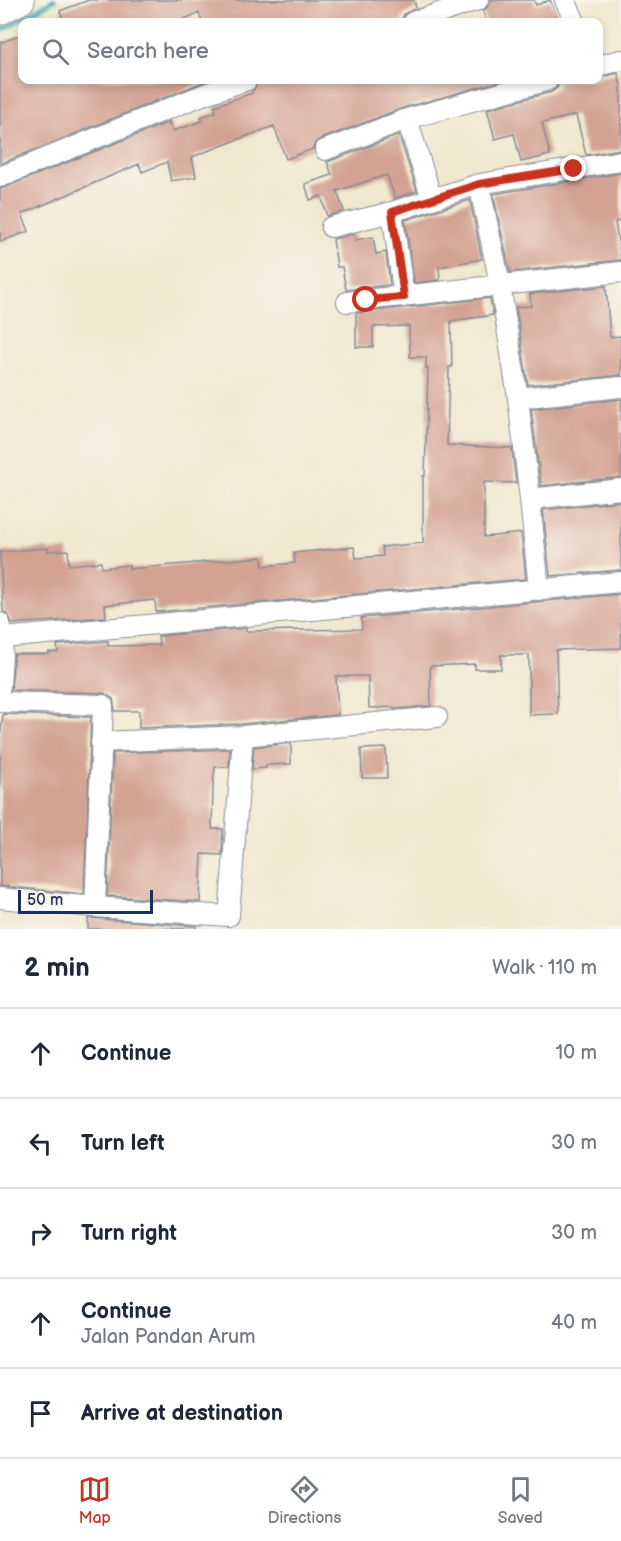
<!DOCTYPE html>
<html lang="en">
<head>
<meta charset="utf-8">
<style>
  body { margin:0; font-family:"Balsamiq Sans",sans-serif; background:#f2f2f3; color:#1f2937 }
  .scale { position:absolute; left:18px; bottom:15px; width:135px; box-sizing:border-box; padding-left:6px; border:3px solid #1b2f5e; border-top:0; font-size:16px; line-height:21px; white-space:nowrap; color:#1b2f5e; -webkit-text-stroke:4px #f7f3e8; paint-order:stroke }
  .stop { position:absolute; width:18px; height:18px; margin:-14px; border:4px solid #c8321e; border-radius:50%; background:#fff }
  .stop.end { background:#c8321e; border-color:#fff; box-shadow:0 2px 6px #0008 }
  .list { margin:0; padding:0; list-style:none }
  h2 { display:flex; justify-content:space-between; align-items:center; height:78px; margin:0; padding:0 24px; font-size:26px }
  h2 small { font-size:20px; font-weight:400; color:#747a83 }
  .list li { display:grid; grid-template-columns:39px 1fr auto; gap:18px; align-items:center; box-sizing:border-box; height:90px; padding:0 24px; border-top:2px solid #e0e1e3 }
  .list b { display:block; font-size:22px; white-space:nowrap }
  .list p { margin:0; font-size:20px; white-space:nowrap; color:#747a83 }
  .list em { font-size:20px; font-style:normal; color:#747a83 }
  .icon { flex:none; width:33px; height:33px; fill:none; stroke:currentColor; stroke-width:2; stroke-linecap:round; stroke-linejoin:round }
  .map { position:relative; flex:none; width:621px; height:929px; overflow:hidden }
  .search { position:absolute; background:#fff; box-shadow:0 3px 9px #0003; left:18px; right:18px; top:18px; height:66px; display:flex; align-items:center; gap:15px; box-sizing:border-box; padding:0 21px; border-radius:12px; color:#747a83; font-size:22px }
  .sheet { height:528px; background:#fff }
  nav { display:flex; justify-content:space-around; align-items:center; box-sizing:border-box; height:84px; border-top:2px solid #e0e1e3; background:#fff; font-size:16px; color:#747a83 }
  nav a { display:grid; justify-items:center; gap:3px }
  nav .on { color:#c8321e }
  .map>svg:first-child { display:block }
  .lines { fill:none; stroke-linecap:round; stroke-linejoin:round }
  .stream { stroke:#3daeb7; stroke-width:5 }
  .building { fill:#d3a293 }
  .street-casing { stroke:#868c96; stroke-width:22 }
  .secondary-casing { stroke:#868c96; stroke-width:29 }
  .street { stroke:#fff; stroke-width:20 }
  .secondary { stroke:#fff; stroke-width:27 }
  .route { stroke:#c8321e; stroke-width:8 }
</style>
</head>
<body>
<div class="map">
<svg width="621" height="929" viewBox="0 0 621 929">
  <rect width="100%" height="100%" fill="#f7f3e8"/>
  <filter id="ink" filterUnits="userSpaceOnUse"><feTurbulence type="fractalNoise" baseFrequency=".0167" numOctaves="2"/><feDisplacementMap in="SourceGraphic" scale="12" xChannelSelector="R" yChannelSelector="G"/><feConvolveMatrix kernelMatrix="1 2 1 2 8 2 1 2 1" color-interpolation-filters="sRGB"/></filter>
  <filter id="wash" filterUnits="userSpaceOnUse"><feTurbulence type="fractalNoise" baseFrequency=".008" numOctaves="4" result="noise"/><feDisplacementMap in="SourceGraphic" scale="24" xChannelSelector="R" yChannelSelector="G"/><feGaussianBlur stdDeviation="1.35" result="paint"/><feColorMatrix in="noise" values="0 0 0 0 0 0 0 0 0 0 0 0 0 0 0 0 0 1.4 0 .05"/><feComposite in="paint" operator="in"/></filter>
  <g filter="url(#wash)">
    <rect width="100%" height="100%" fill="#f0e8cf"/>
    <g class="lines">
      <path class="stream" d="M0,31l54,-31"/>
    </g>
    <g id="blocks">
      <path class="building" d="M89,0h325l2,8 -12,6 -3,8h-199l-3,-9 -22,9h-113l-4,-11z
        M490,0h44l2,5 14,-5 9,22h-73l-3,-11 4,-4z
        M22,34v46h186l-208,84v-121z
        M618,73l3,14v62l-35,6 -10,-40 -34,8 8,32 -29,7 -7,-28 -19,5 -8,-30 64,-17 6,-4 3,-8h38v-2z
        M259,80h246l-102,28 -82,31 -6,4 -2,6 -27,10 -12,-33 -82,31 4,20 -25,4 -4,-19 -25,10 -3,-8 -117,50 7,17 -29,11v-53l169,-67 4,9 29,-10 -1,-4 15,-5 -2,-6 38,-13z
        M399,135l18,56 -22,7 -8,-23 -50,16 7,20 -17,5 -6,-20 -11,4 -5,-16 27,-9 -5,-13z
        M621,173v48l-6,1 6,38 -111,12 -17,-78z
        M470,200l12,59 -43,8 1,13 -26,3 -9,-63z
        M354,234l1,6 18,-3 3,17 10,-2 4,33 -44,5 -4,-23h-5l-4,-28z
        M606,286l4,51 11,-1v39l-93,10 -12,-78 15,-1 -1,-12z
        M490,298l3,17 -42,6 1,46h-3l-2,78 65,3 4,35 -32,-1v55l37,-4 5,46 -370,33 -1,-12 -50,5 1,12 -51,4 -43,3 -3,-8 -6,-5 -3,-59 48,-4v3l20,-1 1,15 32,-3 1,6 27,-3v4l133,-12 1,9 32,-3 -1,-10 60,-6 2,11 27,-2 -1,-9 41,-4v-67h2l3,-108h-2v-11h-16l-1,-31 -36,1v20h-17v-34z
        M621,399v78l-80,9 -10,-77z
        M621,501v69l-71,6 -7,-66z
        M621,594v54l-65,2 2,64 -29,1v-60h-28v14h-26v-5l-45,2 1,40 -37,3v-2l-25,1 -1,-32h-32l2,39 -96,9 -103,4v-17h-24l-2,-12 -9,-6 -93,-3 3,-36h35v-2h9l-1,-7 51,-4v5l51,-1 -1,-9 88,-8v3l116,-2 -1,-11z
        M3,714l88,3 -7,177 -84,-8v-148z
        M291,743v21l-25,1v3l-14,1 2,-22z
        M386,748l1,30h-25l-1,-29z
        M230,749l-1,18 -14,-1 -2,19 -1,44h11l-1,26 -20,-1 -2,48 -93,-6 6,-143z
        M88,918l108,8v3h-108z"/>
    </g>
  </g>
  <g filter="url(#ink)">
    <use href="#blocks" fill-opacity="0" stroke="#868c96" stroke-width="1.5"/>
    <g class="lines">
      <g class="street-casing">
        <path id="street" d="M565,0l10,22
          M413,22l65,-22
          M598,66l23,-6
          M407,119l25,80
          M325,150l82,-31 141,-39
          M0,177l205,-83 42,-14
          M479,184l21,100 18,114 12,101 91,-10
          M392,212l12,85
          M331,227l61,-15 87,-28 142,-23
          M347,302l274,-30
          M518,398l103,-11
          M530,499l9,91
          M0,623l3,15 -3,49
          M3,638l618,-56
          M0,702l103,3 -8,202
          M101,742l142,-6 194,-19
          M0,898l95,9 134,9 14,-180"/>
      </g>
      <g class="secondary-casing">
        <path id="secondary" d="M0,11l21,-11"/>
      </g>
      <use href="#street" class="street"/>
      <use href="#secondary" class="secondary"/>
    </g>
  </g>
  <g class="lines" filter="url(#ink)">
    <path class="route" d="M366,300l38,-3 -12,-85 87,-28 95,-15"/>
  </g>
</svg>
<div class="scale">50 m</div>
<div class="stop" style="left:366px;top:300px"></div>
<div class="stop end" style="left:574px;top:169px"></div>
<div class="search"><svg class="icon" aria-label="search" viewBox="0 0 24 24"><circle cx="10" cy="10" r="6"/><path d="M15 15l6 6"/></svg>Search here</div>
</div>
<section class="sheet">
<h2>2 min<small>Walk · 110 m</small></h2>
<ul class="list">
<li><svg class="icon" aria-label="ahead" viewBox="0 0 24 24"><path d="M12 20V5M6 11l6-6 6 6"/></svg><div><b>Continue</b></div><em>10 m</em></li>
<li><svg class="icon" aria-label="left" viewBox="0 0 24 24"><path d="M17 20v-9H6M10 6l-5 5 5 5"/></svg><div><b>Turn left</b></div><em>30 m</em></li>
<li><svg class="icon" aria-label="right" viewBox="0 0 24 24"><path d="M7 20v-9h11M14 6l5 5-5 5"/></svg><div><b>Turn right</b></div><em>30 m</em></li>
<li><svg class="icon" aria-label="ahead" viewBox="0 0 24 24"><path d="M12 20V5M6 11l6-6 6 6"/></svg><div><b>Continue</b><p>Jalan Pandan Arum</p></div><em>40 m</em></li>
<li><svg class="icon" aria-label="arrive" viewBox="0 0 24 24"><path d="M6 21V4h12l-3 4 3 4H6"/></svg><div><b>Arrive at destination</b></div></li>
</ul>
</section>
<nav>
<a class="on"><svg class="icon" aria-label="map" viewBox="0 0 24 24"><path d="M3 6l6-2 6 2 6-2v14l-6 2-6-2-6 2zM9 4v14M15 6v14"/></svg>Map</a>
<a><svg class="icon" aria-label="directions" viewBox="0 0 24 24"><path d="M12 3l9 9-9 9-9-9zM9 14v-3h6M13 9l2 2-2 2"/></svg>Directions</a>
<a><svg class="icon" aria-label="saved" viewBox="0 0 24 24"><path d="M7 4h10v16l-5-4-5 4z"/></svg>Saved</a>
</nav>
</body>
</html>
